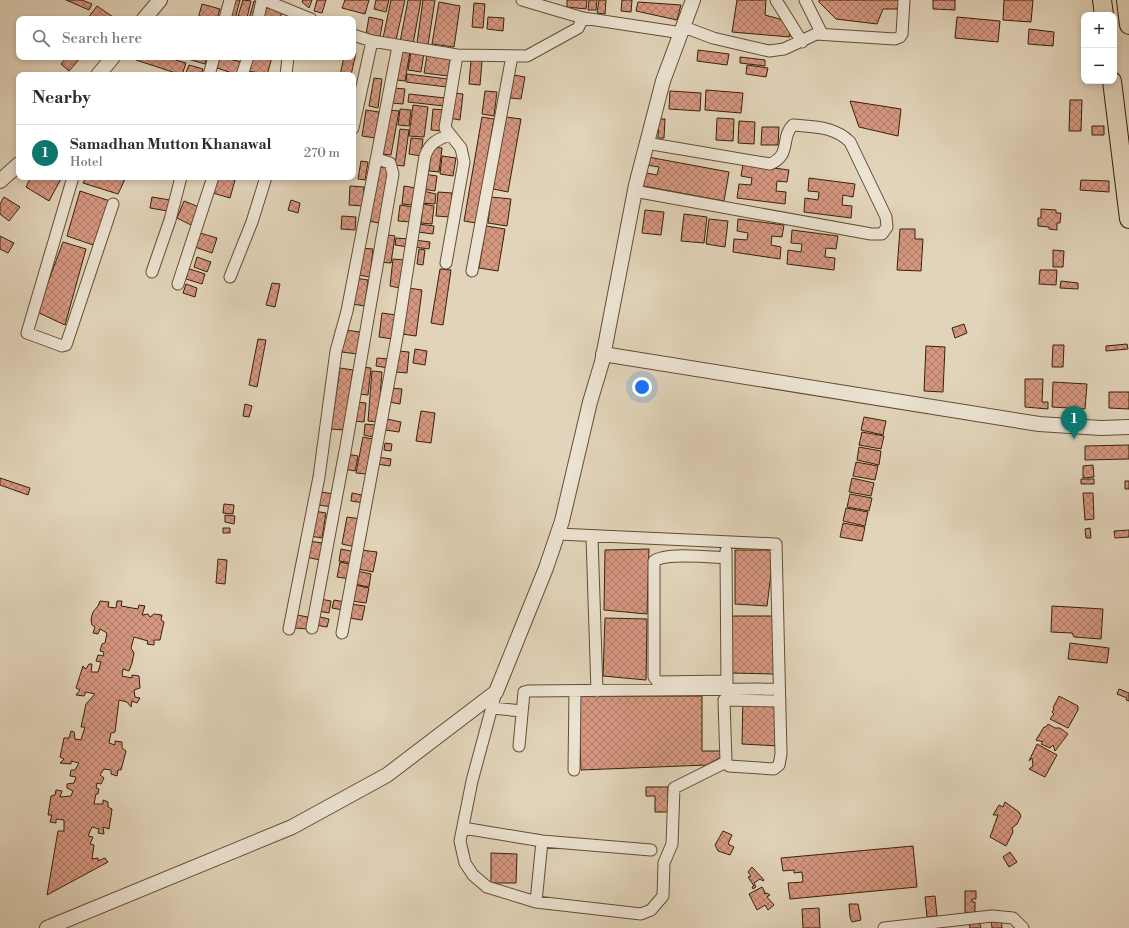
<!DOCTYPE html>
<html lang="en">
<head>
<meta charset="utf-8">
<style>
  body { margin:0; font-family:"Libre Bodoni",serif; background:#f2f2f3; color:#2b2b33 }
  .controls { position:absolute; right:12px; top:12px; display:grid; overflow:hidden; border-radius:8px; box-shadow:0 2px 6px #0003 }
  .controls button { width:36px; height:36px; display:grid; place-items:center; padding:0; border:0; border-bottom:1px solid #e1e1e2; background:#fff; color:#2b2b33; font:20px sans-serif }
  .you { position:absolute; left:642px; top:387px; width:14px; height:14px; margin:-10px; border:3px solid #fff; border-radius:50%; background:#1a73e8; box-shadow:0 0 0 6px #1a73e833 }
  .badge { display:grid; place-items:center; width:26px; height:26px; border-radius:50%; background:#0f766e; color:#fff; font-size:13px; font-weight:700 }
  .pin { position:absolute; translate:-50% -33px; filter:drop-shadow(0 1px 2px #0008) }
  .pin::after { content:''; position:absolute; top:21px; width:14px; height:12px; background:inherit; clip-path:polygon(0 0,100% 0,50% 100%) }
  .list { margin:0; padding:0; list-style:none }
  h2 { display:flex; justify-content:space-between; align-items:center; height:52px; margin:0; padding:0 16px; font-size:17px }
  h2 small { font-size:13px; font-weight:400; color:#7c7c81 }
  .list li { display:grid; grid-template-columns:26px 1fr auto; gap:12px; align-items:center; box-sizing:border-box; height:56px; padding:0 16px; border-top:1px solid #e1e1e2 }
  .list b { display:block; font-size:15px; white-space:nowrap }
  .list p { margin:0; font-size:13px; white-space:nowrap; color:#7c7c81 }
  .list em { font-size:13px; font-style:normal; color:#7c7c81 }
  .icon { flex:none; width:22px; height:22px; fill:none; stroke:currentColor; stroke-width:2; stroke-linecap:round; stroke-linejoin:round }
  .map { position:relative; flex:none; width:1129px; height:928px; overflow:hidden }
  .search { position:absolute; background:#fff; box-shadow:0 2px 6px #0003; left:16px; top:16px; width:340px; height:44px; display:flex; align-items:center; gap:10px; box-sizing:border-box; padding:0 14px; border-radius:8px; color:#7c7c81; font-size:15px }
  .panel { position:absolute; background:#fff; box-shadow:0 2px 6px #0003; left:16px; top:72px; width:340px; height:108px; border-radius:8px }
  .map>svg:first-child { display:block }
  .building { fill:url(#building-cross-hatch); stroke:#362207 }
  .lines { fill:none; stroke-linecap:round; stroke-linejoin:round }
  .minor-casing { stroke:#614e34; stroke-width:13 }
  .tertiary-casing { stroke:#614e34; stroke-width:16 }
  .primary-casing { stroke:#362207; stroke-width:20 }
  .minor { stroke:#ece3d2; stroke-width:11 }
  .tertiary { stroke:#ece3d2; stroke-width:14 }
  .primary { stroke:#e2d4ba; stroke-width:18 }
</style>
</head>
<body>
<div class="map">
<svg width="1129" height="928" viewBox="0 0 1129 928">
  <defs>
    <pattern id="building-cross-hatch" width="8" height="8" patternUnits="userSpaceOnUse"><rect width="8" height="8" fill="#d69781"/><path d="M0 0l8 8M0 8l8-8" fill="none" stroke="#ae7b68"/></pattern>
  </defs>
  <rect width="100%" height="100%" fill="#e2d4ba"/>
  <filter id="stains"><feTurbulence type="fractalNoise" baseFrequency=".005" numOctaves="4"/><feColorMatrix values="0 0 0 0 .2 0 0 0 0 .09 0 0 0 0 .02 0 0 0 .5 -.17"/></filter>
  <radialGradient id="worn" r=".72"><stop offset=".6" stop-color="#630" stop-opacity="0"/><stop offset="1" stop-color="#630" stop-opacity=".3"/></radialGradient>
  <path class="building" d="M66,0h16l10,4 -3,6z
    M234,0h6l-5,19h-6z
    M243,0l8,1 -4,17 -9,-2z
    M303,0h9l-3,8 -7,-6z
    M317,0h9l-4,13 -8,-2z
    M345,0h24l-4,14 -23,-6z
    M376,0h13l-3,12 -12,-3z
    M391,0h14l-9,40 -13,-2z
    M408,0h13l-8,44 -13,-2z
    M423,0h12l-7,45 -11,-2z
    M567,0h20l-1,9 -19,-2z
    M589,0h8l-1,10h-8z
    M599,0h7l-1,14 -8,-1z
    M622,0h10l-1,12 -10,-1z
    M737,0h29l-1,15 22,6 3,16 -58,-5z
    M819,0h81l-1,9h-16l-6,15 -41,-5 -17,-17z
    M933,0h22v10l-22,-1z
    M1004,0h29l-2,22 -28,-2z
    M254,1l6,2 -5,16h-6z
    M439,2l21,4 -6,41 -22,-3z
    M638,2l43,3 -4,15 -41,-9z
    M474,3l11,1 -2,24 -11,-1z
    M202,4l18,5 -3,10h-19z
    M97,6l16,11 -2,2 -23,-1z
    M266,7l16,5 -2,7h-18z
    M369,17l14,3 -3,17 -14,-3z
    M488,17l16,1 -1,13 -16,-2z
    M957,17l43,4 -2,21 -43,-4z
    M1029,29l25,3 -1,14 -25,-2z
    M401,50l9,2 -5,29 -8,-1z
    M698,50l31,4 -2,11 -30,-4z
    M411,52l13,1 -3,19 -13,-2z
    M353,53h3l-5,22h-11l4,-18h9z
    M427,55l23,3 -2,18 -24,-3z
    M67,57h14l-12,14 -8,-7z
    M137,57h29l20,6 -4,12 -46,-15z
    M188,57h19l-2,7 -17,-5z
    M220,57l22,5 -4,13 -21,-7z
    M254,57h18l-5,18 -18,-4z
    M740,57l25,3v6l-25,-3z
    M471,60l11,1 -2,24 -11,-1z
    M189,65l14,4 -2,6h-16z
    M747,65l21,3 -2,9 -20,-3z
    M407,74l41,5 -1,8 -41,-5z
    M514,75l11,2 -4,22 -11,-1z
    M374,78l8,1 -4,29 -9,-2z
    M394,88l11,1 -2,15 -11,-1z
    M706,90l37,3 -2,20 -36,-3z
    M485,91l12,1 -3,24 -12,-2z
    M670,91l31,2 -1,18 -31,-2z
    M452,93l11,1 -3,26 -11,-2z
    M409,94l36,4 -1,8 -36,-4z
    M1070,100h12l-1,31h-12z
    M850,101l51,8 -3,27 -39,-9z
    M413,105l15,2 -4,30 -15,-1z
    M400,109l11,1 -2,16 -11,-1z
    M433,109l12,1 -2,21 -12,-1z
    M366,110l13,2 -4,26 -13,-2z
    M389,110l10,1 -8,44 -9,-1z
    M482,117l12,2 -18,104 -12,-2z
    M506,117l15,2 -13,73 -15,-3z
    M717,118l17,1 -1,22 -17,-1z
    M659,119h6l-1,19h-6z
    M739,121l16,1 -1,22 -16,-1z
    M1092,126h12v9h-12z
    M762,127h17l-1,18h-17z
    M400,129l9,1 -5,36 -9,-1z
    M411,138l12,1 -2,17 -12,-2z
    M431,147l11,1 -3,24 -10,-1z
    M442,156l14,2 -3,18 -13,-2z
    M648,157l81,15 -5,29 -86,-16 3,-13 16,3 2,-8 -12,-2z
    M361,161l7,1 -3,18 -7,-1z
    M743,164l46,6 -2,12 -10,-1 -1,10 10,1 -1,12 -48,-6 2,-14 12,1 1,-7 -11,-2z
    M377,165l12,2 -10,56 -11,-2z
    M424,174l13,2 -2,15 -13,-2z
    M31,177h31l-13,24 -23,-14z
    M86,177h40l-8,17 -35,-11z
    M217,177l18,3 -5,18 -17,-5z
    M809,178l46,6 -2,13 -10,-2 -1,10 10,1 -1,12 -47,-6 1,-14 13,2 1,-8 -11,-1z
    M1081,180l28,1v11l-29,-2z
    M350,186l14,1 -1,19 -14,-1z
    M404,186l12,2 -2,17 -12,-1z
    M80,191l30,10 -14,45 -29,-10z
    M423,191l13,3 -1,10 -14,-1z
    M438,192l14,1 -2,24 -14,-1z
    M4,197l16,10 -11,14 -9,-7v-10z
    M152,197l18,3 -2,11 -18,-3z
    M491,197l20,2 -4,27 -19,-3z
    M291,200l9,3 -2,10 -10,-3z
    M184,201l15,6 -8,18 -14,-7z
    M423,204l11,2 -2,18 -11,-1z
    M400,205l14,2 -2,15 -14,-1z
    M1041,209l15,1v3h5l-1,10h-3v7l-8,-1v-2l-11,-1v-8h3z
    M645,210l19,2 -3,23 -19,-2z
    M684,214l23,3 -3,26 -23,-2z
    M342,216l14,1 -1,13 -14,-1z
    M709,219l19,2 -3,26 -19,-3z
    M738,219l46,6 -2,12 -10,-1 -1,9 10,2 -1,12 -47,-7 1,-13 13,1 1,-7 -11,-2z
    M419,224l15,2 -1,8 -15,-2z
    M486,226l19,3 -7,42 -19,-3z
    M900,229h15v10h8l-2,32 -24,-1z
    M792,230l46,6 -2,13 -10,-1 -1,9 10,1 -1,12 -47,-6 1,-14 13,2 1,-8 -11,-1z
    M200,233l17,5 -5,15 -17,-6z
    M383,234l12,2 -4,27 -12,-1z
    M0,236l14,7 -6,10 -8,-4z
    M396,238l13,1 -1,8 -13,-2z
    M415,240l15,2 -1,7 -15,-2z
    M63,242l23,7 -21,76 -28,-13z
    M361,248l12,1 -3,28 -12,-2z
    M419,249l6,1 -2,15 -6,-1z
    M1053,250l11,1 -1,16h-10z
    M197,257l14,5 -4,10 -13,-5z
    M393,259l11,1 -4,28 -10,-2z
    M187,268l18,6 -3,10 -19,-6z
    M440,269l11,1 -8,55 -12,-2z
    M1040,270h17l-1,15 -17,-1z
    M355,278l13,2 -3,26 -13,-2z
    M1061,281l17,2v6l-18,-1z
    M272,283l8,1 -5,23 -9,-2z
    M186,284l11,4 -2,9 -12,-4z
    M408,288l14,2 -6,46 -14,-2z
    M382,313l14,2 -3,24 -14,-2z
    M964,324l3,9 -12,5 -3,-10z
    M345,330l15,2 -3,22 -15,-2z
    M258,339l8,1 -9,47 -8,-2z
    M1127,344l1,5 -22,2v-5z
    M1053,345h11l-1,22h-11z
    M926,346l19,1 -2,45 -19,-1z
    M415,349l12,2 -2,14 -12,-2z
    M398,351l11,1 -2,21 -11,-1z
    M377,358l12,1 -1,9 -12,-2z
    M361,367l10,1 -3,27 -10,-1z
    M340,368l13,2 -9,60 -13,-1z
    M372,371l10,1 -4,50 -10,-1z
    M1025,379h18l-1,23h6v7l-23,-2z
    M1053,382l34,2 -2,25 -33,-2z
    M391,388l11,1 -2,15 -11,-2z
    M1109,392h20v17l-20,-1z
    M355,402l11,1 -2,19 -11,-1z
    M245,404l7,2 -3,11 -6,-1z
    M421,411l14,2 -4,30 -15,-2z
    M864,417l22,4 -3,14 -22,-5z
    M387,419l14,3 -2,10 -14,-2z
    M365,424l10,1 -2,12 -9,-2z
    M862,432l22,4 -3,13 -22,-4z
    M363,437l10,2 -7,35 -10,-1z
    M385,443l7,1 -1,7 -7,-1z
    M1129,445v14l-44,1v-14z
    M859,447l22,4 -2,14 -22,-5z
    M347,454l11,2 -3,15 -11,-2z
    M378,457l13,2 -1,7 -13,-2z
    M856,462l22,4 -3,14 -22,-4z
    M1093,465l1,12 -11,1v-12z
    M0,478l30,10 -2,7 -28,-10z
    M852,478l22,5 -3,13 -22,-4z
    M1081,479h13v5h-13z
    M1125,481h4v8h-4z
    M321,492l13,2 -2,13 -13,-2z
    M352,493l15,3 -2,7 -14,-2z
    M1083,493h10l1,26 -9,1z
    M850,494l22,4 -3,13 -22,-4z
    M224,504l10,1 -1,9 -10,-1z
    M846,508l22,4 -3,14 -22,-5z
    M314,511l12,2 -4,25 -12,-2z
    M225,515l10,1 -1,8 -9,-2z
    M347,517l14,2 -5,28 -14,-3z
    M843,523l22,4 -3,14 -22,-4z
    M223,528h7v5h-7z
    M1090,528l1,10h-5l-1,-9z
    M1129,530v7l-14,1 -1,-7z
    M308,541l15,2 -3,17 -14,-3z
    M341,549l14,3 -2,11 -14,-2z
    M649,549l-2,65 -43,-4 1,-60z
    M361,550l16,2 -4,20 -15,-3z
    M735,550h39l-7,56 -32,-2z
    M218,559l9,1 -2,24 -9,-1z
    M340,562l13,3 -3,14 -13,-2z
    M357,571l14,3 -2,13 -15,-3z
    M355,585l14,3 -3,15 -14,-2z
    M320,599l11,2 -2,12 -11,-2z
    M334,600l11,2 -2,8 -11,-2z
    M100,601l9,1 -1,5 8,1 1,-7h5l-1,5 17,3 1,-4 6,1 -3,9 6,-1 2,3 4,-3 8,1 -1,5 3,2 -4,18h-6v5l-7,-1 1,-3 -14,-4 -3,11 3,5 -2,10 -3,8 -6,-2 -1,7 10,2v-3l7,1 1,12 -6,2 1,7 5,1 -3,5 -5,-2 -1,6 -4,-5 -8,-2 -4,32 -4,1 -2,10 6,2v-4l7,1v6l4,3 -5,19h-3l-1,6 -6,-2v-4l-7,-1 -4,6 4,3 -3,6 -4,-1 -1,5 3,1 -1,5h-2l-2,10h9v-4l5,2v5l4,2 -3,20 -6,-2 1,7 -6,-1 1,-4 -7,-2 -4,9 5,1 -3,7 4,1 -2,14 6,-1v3l7,-3 3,4 -61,33 11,-64h6v-11l-8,-1v4l-6,-1 2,-7h-4l3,-19 4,-1 1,-5 6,1 -2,6 11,-1 2,-5 -6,-3v-4l7,-1 2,-6 -6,-1 1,-6h4l4,-7 -8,-2v3l-11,-1 4,-4 -4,-2 4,-19h5l2,-7 3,1 1,7 6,1 4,-13h-4l5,-23 9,-10 -9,-2 -2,4 -8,-1 4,-5 -4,-2 7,-22 3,3 3,-5h3l-1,8h7l3,-10 -5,-1 2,-6 5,1 1,-4 -4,-1 2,-7 3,-1 2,-10 -7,-4 -2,5 -5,-1 2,-6 -3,-2 -1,-6 2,-7 5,-6z
    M351,604l14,2 -3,14 -13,-2z
    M1052,606l51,3 -2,30 -27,-2 -2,-4 -21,-1z
    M297,615l11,2 -1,12 -12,-1z
    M316,616l13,3 -2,8 -12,-2z
    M731,616h42l1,58 -44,-1z
    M605,618l42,1 -1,61 -43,-4z
    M1070,643l39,5 -2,15 -39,-4z
    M1119,689l10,4v8l-3,-1 1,-2 -10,-4z
    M578,694l2,2h122v55h19v6l-14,8 -126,5z
    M743,695h36v51l-37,-2z
    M1059,696l19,10v4l-10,18 -18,-9 4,-5 -2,-2 2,-3 -1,-1z
    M1048,724l7,4h5l8,6 -13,17 -2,-6 -3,3 -9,-4 2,-2 -7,-2 8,-13h2z
    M1037,744l20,11 -12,22 -16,-8 4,-3 -1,-8 -3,3z
    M646,787h22v25h-13v-16h-9z
    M1005,802l14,10 2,4 -4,8 -5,4 1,4 -7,14 -16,-9 8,-22h-5l6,-10 4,2z
    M723,831l9,4 -4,9 6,3 -4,8 -12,-4 -3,-6z
    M913,846l4,41 -127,12 -2,-16 15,-1 -1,-10 -8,1v-3l-11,1 -2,-13z
    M1010,852l7,10 -8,5 -6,-10z
    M491,853l26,1 -1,29h-25z
    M752,867l12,13 -1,1 -3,-2 -6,4 2,4 -3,2 -1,-2 2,-1 -6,-9 3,-1 -3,-4z
    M762,887l3,5 -1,2 3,-1 3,2 -3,2 7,8 -6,5 -3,-5 -8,5 -8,-16z
    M965,891h11v8h-4v3h3v10l-10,1z
    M935,896l2,20 -10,1 -2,-20z
    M849,904h9l3,16 -9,2 -2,-5z
    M819,908l1,20h-17l-1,-19z
    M1001,918l1,10h-10l-1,-9z
    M979,921l2,7h-11l-1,-6z"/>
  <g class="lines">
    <g class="minor-casing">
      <path id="minor" d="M264,0l47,19
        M522,0l61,18 99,15
        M776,0l26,42
        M805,0l17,34
        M225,19l5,-19
        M258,19l4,-19
        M684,27l29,11 56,13 15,-2 32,-15 79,5 5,-2 2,-3 2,-34
        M353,35l19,6 85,14 70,1 51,-28 5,-10
        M209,75l5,-18
        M242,75l6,-18
        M286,75l2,-18
        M353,128l19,-87
        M73,177l-46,156 35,13 4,-1 47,-141
        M634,191l237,43h11l5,-7 -1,-10 -36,-75c-16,-16 -36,-15 -57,-17 -13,12 -1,30 -23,39l-124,-21
        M446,263l18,-101 -3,-14 -16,-20 12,-73
        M472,271l40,-215
        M152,272l18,-52 11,-43
        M230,277l22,-55 14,-45
        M178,284l35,-107
        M558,534l218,10 5,210 -2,11 -5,4 -45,-3 -3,-4 -2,-62 56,1
        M592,537l5,154
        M726,551l1,137
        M726,558c-17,-1 -59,-6 -72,3v116l4,5 69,-1
        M312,628l34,-182 47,-272 -3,-11 -13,-4
        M289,629l30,-152 17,-126 11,-40 51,-265
        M342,633l55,-296 28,-181c5,-13 11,-16 24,-21
        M496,692l-24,89 -12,60 5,22 8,12 14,12 49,15 105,12 10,-4 12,-14 1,-33 8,-19 2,-56 52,-26
        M492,708l30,3
        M519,746l5,-54 4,-1 251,-2
        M574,770l1,-79
        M463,828l79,13 109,9
        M536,902l6,-61
        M884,928l108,-12 21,2 10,10"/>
    </g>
    <g class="tertiary-casing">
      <path id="tertiary" d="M144,19l16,-19
        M98,75l15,-18
        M0,181l19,-17
        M603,354l436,70 62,4 28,-1
        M47,928l245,-101 95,-52 109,-83 50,-124 16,-47 28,-119 12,-40 34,-177 27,-104 30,-81"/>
    </g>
    <g class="primary-casing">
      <path id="primary" d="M1102,0l2,15
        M1126,0l3,25
        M1112,81l17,138"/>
    </g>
    <use href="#minor" class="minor"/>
    <use href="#tertiary" class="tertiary"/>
    <use href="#primary" class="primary"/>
  </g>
  <rect width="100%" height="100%" filter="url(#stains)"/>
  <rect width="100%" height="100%" fill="url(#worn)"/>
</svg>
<div class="controls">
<button>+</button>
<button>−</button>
</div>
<div class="you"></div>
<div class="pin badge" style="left:1074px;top:439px">1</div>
<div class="search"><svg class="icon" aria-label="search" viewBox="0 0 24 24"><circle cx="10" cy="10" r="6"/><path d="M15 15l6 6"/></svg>Search here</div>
<section class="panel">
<h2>Nearby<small></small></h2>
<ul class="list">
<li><span class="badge">1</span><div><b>Samadhan Mutton Khanawal</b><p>Hotel</p></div><em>270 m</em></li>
</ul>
</section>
</div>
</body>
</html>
